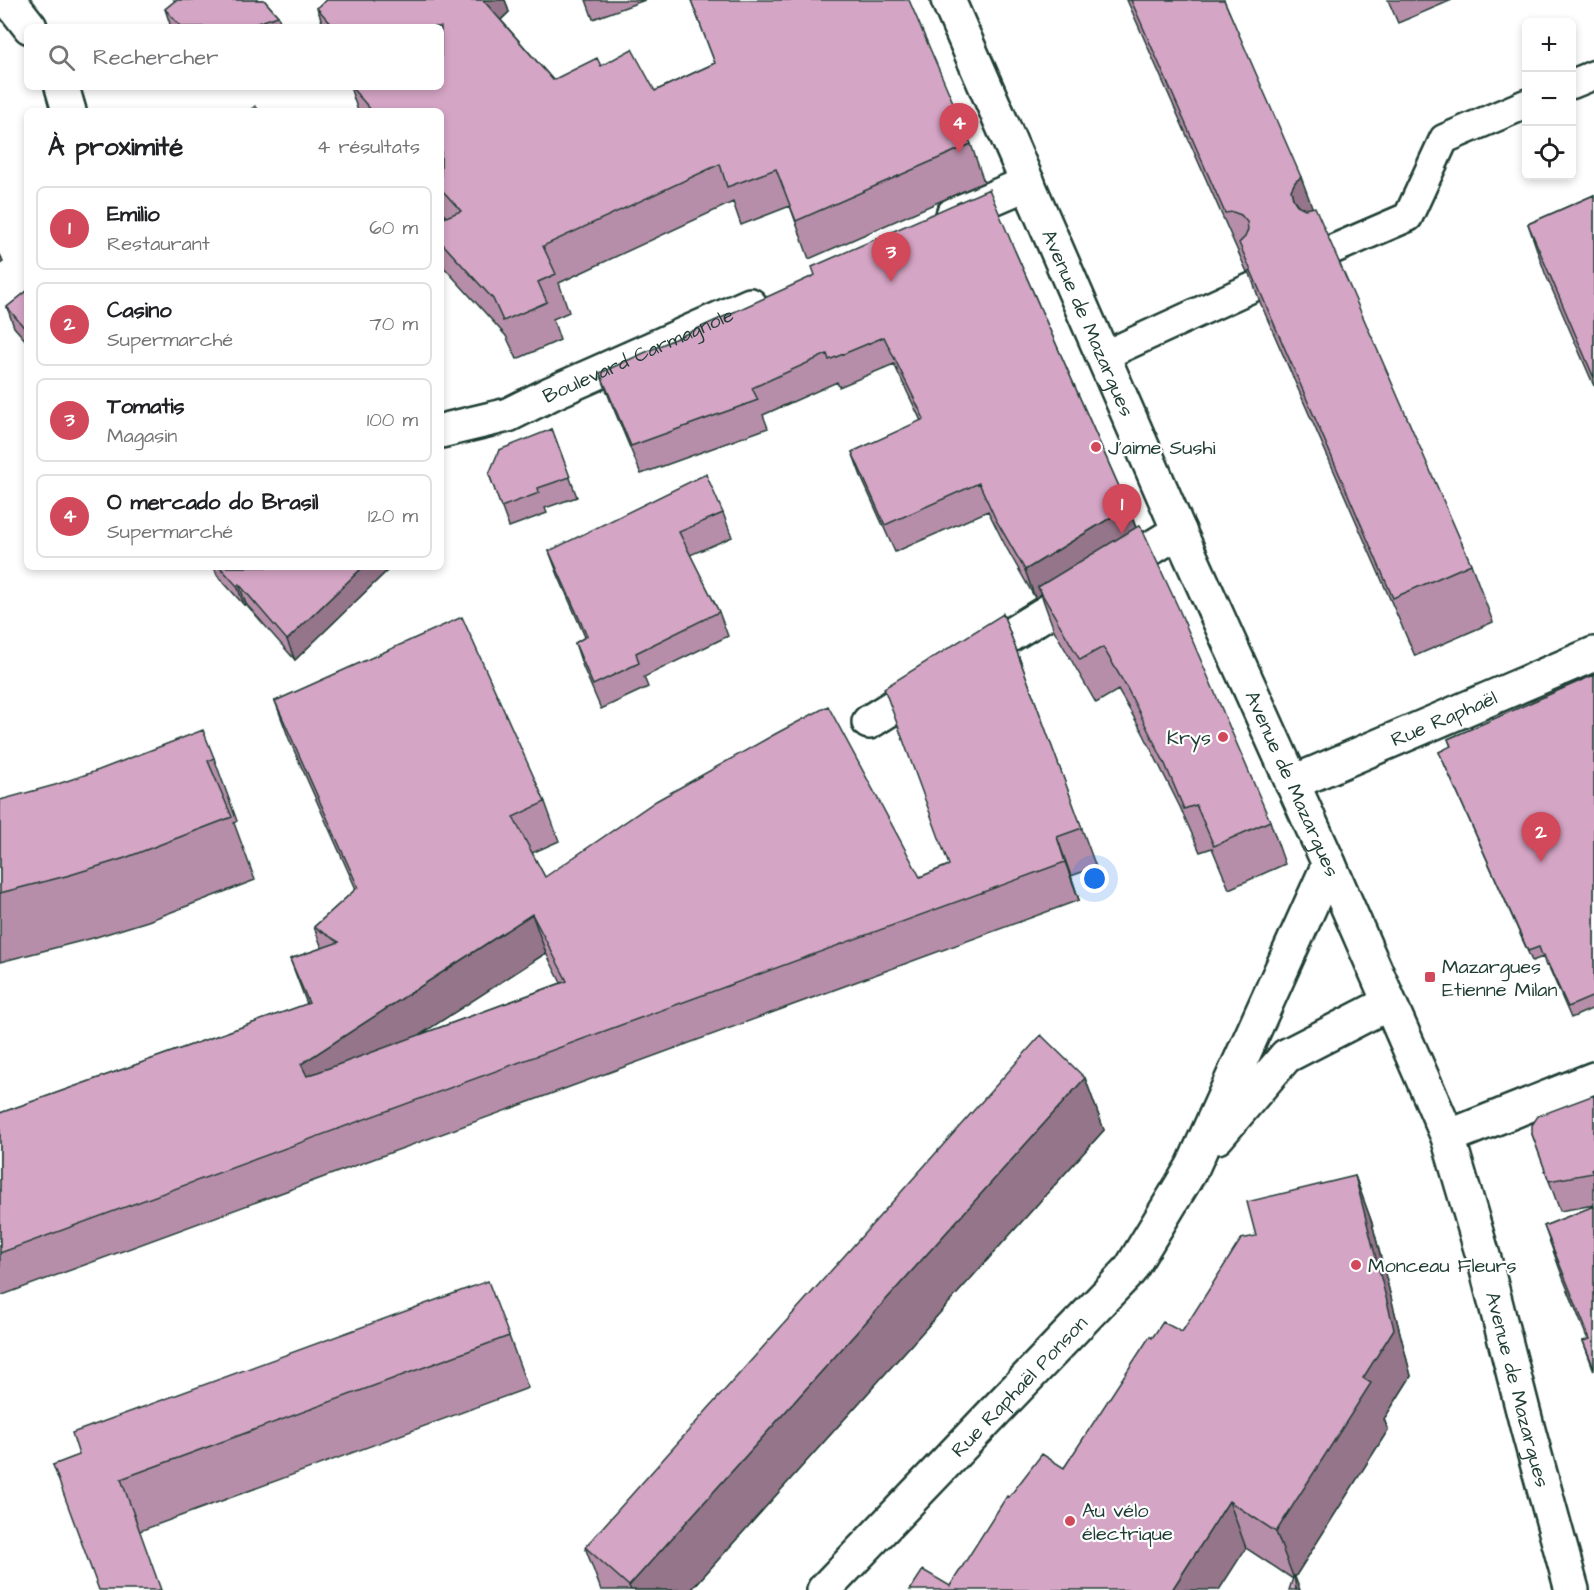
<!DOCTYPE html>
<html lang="fr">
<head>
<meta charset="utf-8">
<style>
  body { margin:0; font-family:"Architects Daughter",sans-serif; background:#f6f6f6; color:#202124 }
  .controls { position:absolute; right:18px; top:18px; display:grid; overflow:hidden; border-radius:9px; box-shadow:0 3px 9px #0003 }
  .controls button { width:54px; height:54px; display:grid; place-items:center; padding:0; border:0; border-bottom:2px solid #e0e0e0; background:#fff; color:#202124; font:30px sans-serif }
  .you { position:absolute; left:1095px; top:879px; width:21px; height:21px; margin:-15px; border:4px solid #fff; border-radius:50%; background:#1a73e8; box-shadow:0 0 0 9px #1a73e833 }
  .badge { display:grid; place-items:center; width:39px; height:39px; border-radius:50%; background:#d1495b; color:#fff; font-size:20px; font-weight:700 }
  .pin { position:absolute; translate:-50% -50px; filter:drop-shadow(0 2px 3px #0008) }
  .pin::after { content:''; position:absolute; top:32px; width:21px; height:18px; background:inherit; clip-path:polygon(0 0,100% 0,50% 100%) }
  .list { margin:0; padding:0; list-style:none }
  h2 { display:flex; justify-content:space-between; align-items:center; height:78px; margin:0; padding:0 24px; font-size:26px }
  h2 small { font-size:20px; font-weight:400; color:#757577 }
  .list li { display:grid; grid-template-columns:39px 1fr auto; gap:18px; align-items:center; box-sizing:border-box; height:84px; margin:0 12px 12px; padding:0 12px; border:2px solid #e0e0e0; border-radius:9px }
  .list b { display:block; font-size:22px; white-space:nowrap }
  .list p { margin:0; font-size:20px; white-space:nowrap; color:#757577 }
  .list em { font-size:20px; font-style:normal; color:#757577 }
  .icon { flex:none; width:33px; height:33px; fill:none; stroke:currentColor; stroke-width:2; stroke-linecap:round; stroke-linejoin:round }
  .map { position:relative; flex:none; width:1594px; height:1590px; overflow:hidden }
  .search { position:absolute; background:#fff; box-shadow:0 3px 9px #0003; left:24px; top:24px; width:420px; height:66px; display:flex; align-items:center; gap:15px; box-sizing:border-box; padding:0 21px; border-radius:9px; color:#757577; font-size:22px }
  .panel { position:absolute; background:#fff; box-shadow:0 3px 9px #0003; left:24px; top:108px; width:420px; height:462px; border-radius:9px }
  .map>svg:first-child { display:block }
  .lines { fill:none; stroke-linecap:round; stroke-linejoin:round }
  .pedestrian-casing { stroke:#1f3d34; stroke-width:33 }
  .minor-casing { stroke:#1f3d34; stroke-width:38 }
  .tertiary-casing { stroke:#1f3d34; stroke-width:38 }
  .pedestrian { stroke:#fff; stroke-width:28 }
  .minor { stroke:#fff; stroke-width:33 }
  .tertiary { stroke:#fff; stroke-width:33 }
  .wall { fill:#b78ea9; stroke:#1f3d34; stroke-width:1.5; fill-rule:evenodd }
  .shaded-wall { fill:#95748a; stroke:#1f3d34; stroke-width:1.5 }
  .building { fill:#d5a5c5; stroke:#1f3d34; stroke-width:1.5; fill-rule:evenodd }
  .poi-dot { fill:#d1495b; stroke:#fff; stroke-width:2 }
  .labels { text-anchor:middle; stroke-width:4.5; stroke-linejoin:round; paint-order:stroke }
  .street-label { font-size:20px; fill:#1f3d34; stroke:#fff }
  .poi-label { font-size:20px; fill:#1f3d34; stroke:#fff; text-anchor:start }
</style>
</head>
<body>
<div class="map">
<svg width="1594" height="1590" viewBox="0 0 1594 1590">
  <rect width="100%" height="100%" fill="#fff"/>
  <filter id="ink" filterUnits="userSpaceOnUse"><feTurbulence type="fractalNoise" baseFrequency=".0167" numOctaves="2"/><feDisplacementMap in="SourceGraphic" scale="12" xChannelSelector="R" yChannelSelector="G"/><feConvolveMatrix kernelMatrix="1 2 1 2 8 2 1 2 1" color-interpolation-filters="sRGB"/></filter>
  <g filter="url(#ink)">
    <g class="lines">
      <g class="pedestrian-casing">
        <path id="pedestrian" d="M1572,84l22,-9
          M1329,251l79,-34 36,-78 82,-35
          M1103,356l150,-69"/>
      </g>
      <g class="minor-casing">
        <g id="minor">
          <path d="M971,659l208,-128"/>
          <path d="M869,722l61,-38"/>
          <path id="s1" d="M1292,783l302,-129"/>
          <path d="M1217,1137l69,-81 103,-53"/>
          <path d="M1448,1137l146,-58"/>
          <path id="s2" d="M824,1590l306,-320 63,-104 136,-302"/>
        </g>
      </g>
      <g class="tertiary-casing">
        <g id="tertiary">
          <path d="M9,0l21,27"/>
          <path id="s3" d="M948,0l231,531 150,333 119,273 38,129 42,164 44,160"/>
          <path d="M62,87l7,24"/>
          <path d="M953,215l75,-32"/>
          <path id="s4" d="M441,431l67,-16 44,-22 198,-88"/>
        </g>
      </g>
      <use href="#pedestrian" class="pedestrian"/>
      <use href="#minor" class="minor"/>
      <use href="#tertiary" class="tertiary"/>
    </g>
    <path class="wall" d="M174,0h90l14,16 4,11h-111l-6,-18 10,-8z
      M327,0h178l4,12 -8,8 52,60 48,-14 54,25 60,-28 -24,-63 280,144 13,38 -175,77 -19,-53 -49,19 -8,-23 -174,81 10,29 -16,7 7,21 -43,19 -11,-23 -65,-72v-22l5,-25 -5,-6v-100h-83l-8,-24h91v-60h-117l-7,-19z
      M586,0h59l-52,19z
      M1127,0h97l88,208 159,356 22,58 -78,34 -155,-354 -11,-31 -2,1z
      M1388,0h64l-54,23z
      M1594,195v191l-49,-113 -17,-49z
      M1015,251l113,256 8,20 134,294 15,43 -56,25 -17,-41 -12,4 -20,-45 -38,-76 -24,-41 -22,13 -42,-73 -13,-36 -6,4 -29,-51 -18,-36 -93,41 -33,-73 -10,-27 69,-31 -27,-57 -55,23 -2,-5 -74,33 5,13 -127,46 -31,-74 -10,-27z
      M27,291v51l-13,-15 -7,-20z
      M552,429l25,68 -32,11 2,5 -38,14 -20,-53z
      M723,513l9,24 -42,18 29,57 9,24 -84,41 4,10 -47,22 -18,-42 -8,-24 10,-6 -27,-62 -9,-24z
      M214,567h177l-96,93 -49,-56 -2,1 -27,-30z
      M1003,614l93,253 -25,9 8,24 -1079,396v-183l307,-109 -17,-45 32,-11 -8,-21 42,-38 -67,-150 -14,-38 270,101 14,39 -27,12 13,24h375l29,-12zM546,953l15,30 -142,52z
      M1594,675v333l-23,10 -23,-53 -2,1 -3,-9 -11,4 -93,-209 12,-5 -3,-8z
      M214,758l23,63 -3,2 21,57 -107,41 -55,17 -93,24v-162z
      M1085,1078l19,52 -413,460h-90l-16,-43z
      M1594,1095v110l-34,6 -28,-77z
      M1355,1176l17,47 39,153 -27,43 4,11 -93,147 -2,2 -47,-31 -296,38 59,-89 55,-29 88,-130 30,-6 74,-96z
      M1594,1206v165l-11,-30 5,-1 -25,-62 -19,-52z
      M509,1336l19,52 -388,143 -87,-66z"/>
    <path class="shaded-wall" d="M479,0h26l4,12 -19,18z
      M1301,177l22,59 -30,-37 -2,-9 4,-8z
      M0,254l3,8 -3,2z
      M1128,507l10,27 -100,53 3,7 -6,4 -10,-28z
      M363,567h28l-96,93 -8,-20z
      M239,584l7,20 -2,1 -7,-19z
      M1057,837l14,39 8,24 -14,-38z
      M532,914l14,39 -231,150 -14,-39z
      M1085,1078l19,52 -413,460h-60l-2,-4z
      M1355,1176l17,47 39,153 -27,43 4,11 -93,147 5,13h-4l-2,-11 -18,-47 87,-154z
      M1229,1501l17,47 -27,42h-47z"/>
    <path class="building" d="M176,0h88l14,16 -32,11h-65l-16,-18z
      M327,0h156l70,80 44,-22 4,8 31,-17 23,42 60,-28 -24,-63h218l62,144 -175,77 -20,-52 -49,18 -7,-23 -177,82 13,28 -18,8 9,20 -44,19 -10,-22 -52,-57v-23l20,-8 -20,-22v-78h-69l-21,-24h90v-60h-107l-17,-19z
      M1131,0h93l77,177 -6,5 -4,8 2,9 4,6 8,4 10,-2 156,357 -78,34 -154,-355 6,-6 3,-7 -1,-8 -6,-7 -8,-3 -8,1z
      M255,106l5,5h-11z
      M989,189l26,62 113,256 -103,63 -29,-50 -17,-37 -94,42 -33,-73 72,-33 -40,-82 -55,23 -2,-6 -75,34 6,12 -127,46 -31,-73 215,-98 -3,-8z
      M1594,195v183l-66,-154z
      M27,291v40l-20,-24z
      M552,429l18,48 -32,11 1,5 -38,14 -12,-33 10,-24z
      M706,474l17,39 -44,19 40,80 -83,41 3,10 -46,22 -18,-42 12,-7 -38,-85z
      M1140,525l38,82 92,214 -56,25 -18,-41 -12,4 -19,-45 -38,-76 -24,-41 -23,13 -42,-73z
      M220,567h143l-76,73 -48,-56 -2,2z
      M1003,614l79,214 -25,9 8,25 -1065,391v-140l309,-110 -19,-44 49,-17 -25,-15 44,-40 -83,-186 187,-84 83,185 -32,15 32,60 111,-76 121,-68 51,-27 92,171 29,-12 -65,-177zM532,914l35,67 -260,95 -6,-12z
      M1594,675v321l-26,11 -24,-52h-2l-3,-8 -11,4 -89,-199 12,-6 -3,-7z
      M203,730l11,28 -6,3 24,56 -107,41 -55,17 -70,18v-93l55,-15 44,-15z
      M1041,1035l44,43 -456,508 -44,-39z
      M1594,1095v72l-3,2 2,4 -44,8 -17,-47v-9l6,-9z
      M1355,1176l39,153 -31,49 8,5 -95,149 -47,-31 -57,89h-262l13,-20 27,16 57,-90 2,1 33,-43 22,14 86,-132 2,2 11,-16 19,10 59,-93 15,-3 -9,-34z
      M1594,1206v162l-11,-27 7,-2 -46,-113z
      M488,1281l21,55 -388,143 40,111h-62l-46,-125 26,-10 -7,-22z
      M1294,1575l2,15h-7z"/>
  </g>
  <g class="poi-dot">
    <circle cx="1096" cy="447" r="6"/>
    <circle cx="1223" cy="737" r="6"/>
    <rect x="1424" y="971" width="12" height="12" rx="3"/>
    <circle cx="1356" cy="1265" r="6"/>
    <circle cx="1070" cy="1521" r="6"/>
  </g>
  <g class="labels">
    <g class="street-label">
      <text dy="7" stroke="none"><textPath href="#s3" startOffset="352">Avenue de Mazargues</textPath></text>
      <text dy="7" stroke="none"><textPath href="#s4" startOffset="212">Boulevard Carmagnole</textPath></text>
      <text dy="7" stroke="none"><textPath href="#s1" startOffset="165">Rue Raphaël</textPath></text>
      <text dy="7" stroke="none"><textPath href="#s3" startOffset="856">Avenue de Mazargues</textPath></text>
      <text dy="7" stroke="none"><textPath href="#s2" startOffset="282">Rue Raphaël Ponson</textPath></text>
      <text dy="7" stroke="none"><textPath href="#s3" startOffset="1504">Avenue de Mazargues</textPath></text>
    </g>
    <g class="poi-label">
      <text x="1108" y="454">J'aime Sushi</text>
      <text x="1211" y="744" text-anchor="end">Krys</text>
      <text x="1442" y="973">Mazargues<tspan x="1442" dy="23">Etienne Milan</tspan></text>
      <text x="1368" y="1272">Monceau Fleurs</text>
      <text x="1082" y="1517">Au vélo<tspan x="1082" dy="23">électrique</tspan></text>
    </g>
  </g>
</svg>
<div class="controls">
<button>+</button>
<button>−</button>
<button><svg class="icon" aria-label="locate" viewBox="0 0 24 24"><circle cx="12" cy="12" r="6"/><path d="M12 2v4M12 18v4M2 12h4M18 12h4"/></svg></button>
</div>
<div class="you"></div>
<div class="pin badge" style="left:1122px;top:534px">1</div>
<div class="pin badge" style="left:1541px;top:862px">2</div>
<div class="pin badge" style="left:891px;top:282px">3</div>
<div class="pin badge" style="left:959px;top:153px">4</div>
<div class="search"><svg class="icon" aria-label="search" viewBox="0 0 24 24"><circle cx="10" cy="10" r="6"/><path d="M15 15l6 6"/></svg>Rechercher</div>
<section class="panel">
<h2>À proximité<small>4 résultats</small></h2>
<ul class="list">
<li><span class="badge">1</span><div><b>Emilio</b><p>Restaurant</p></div><em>60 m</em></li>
<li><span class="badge">2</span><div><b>Casino</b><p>Supermarché</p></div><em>70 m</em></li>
<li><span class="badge">3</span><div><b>Tomatis</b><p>Magasin</p></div><em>100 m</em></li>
<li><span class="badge">4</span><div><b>O mercado do Brasil</b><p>Supermarché</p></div><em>120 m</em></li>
</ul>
</section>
</div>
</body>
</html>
